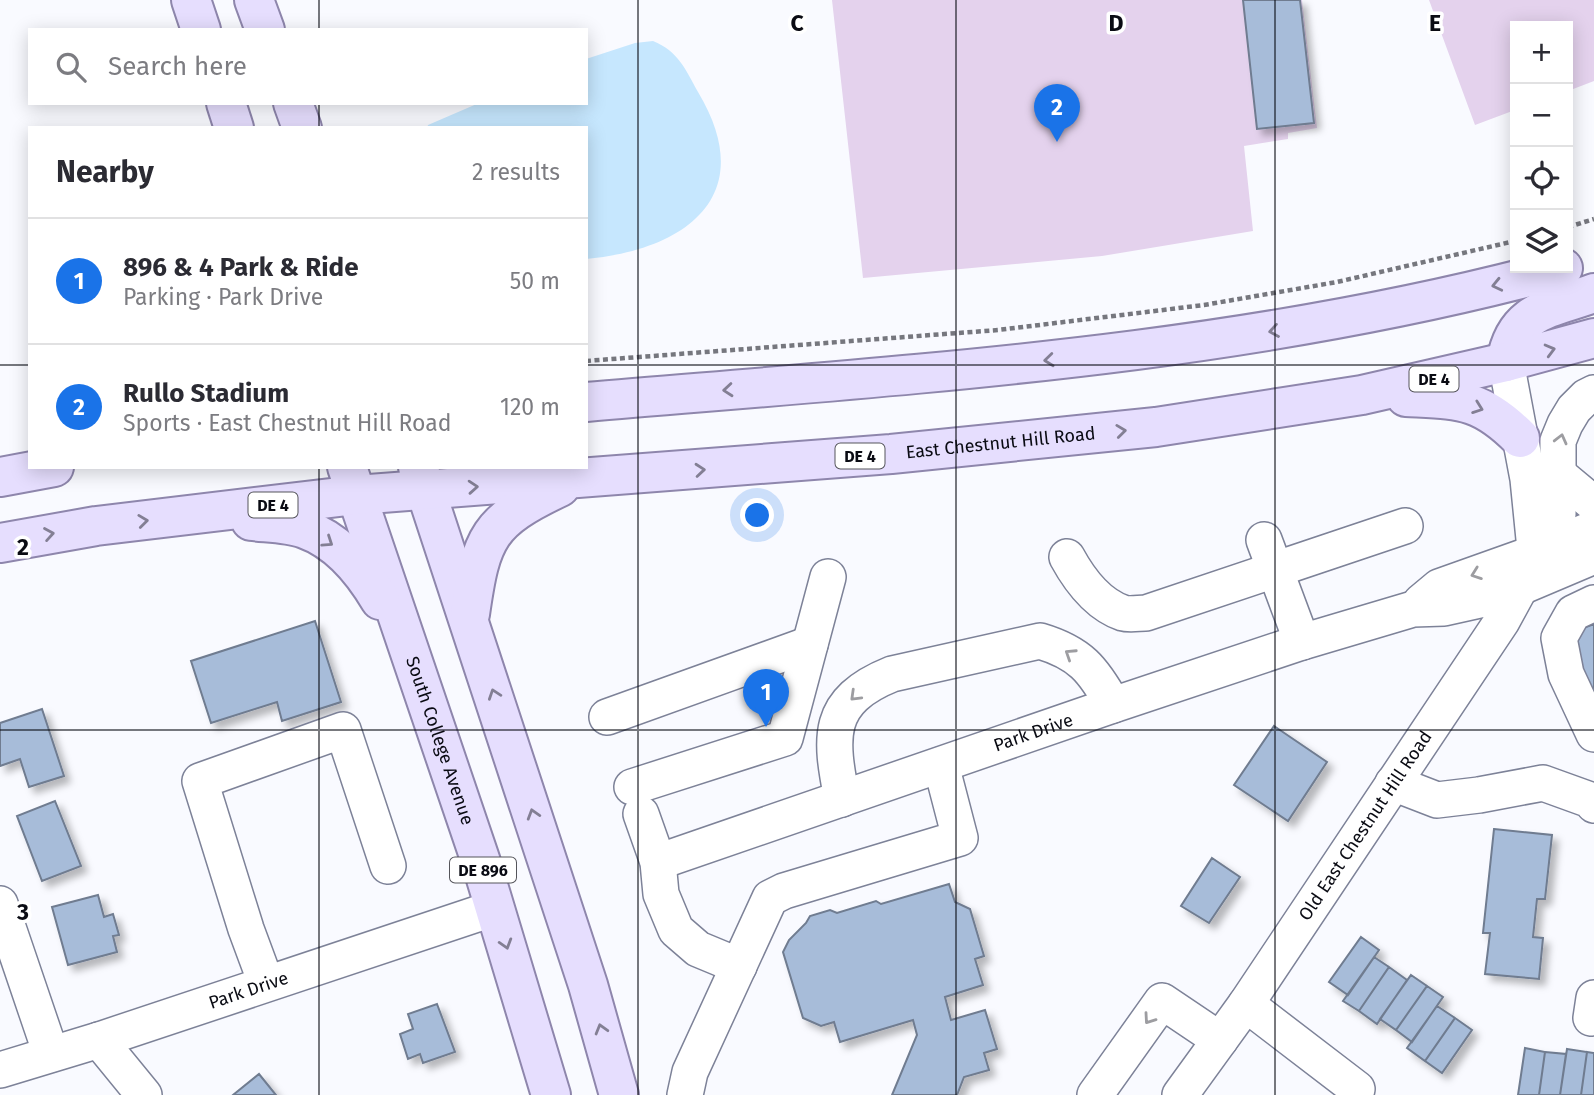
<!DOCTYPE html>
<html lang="en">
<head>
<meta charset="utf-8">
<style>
  body { margin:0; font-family:"Fira Sans",sans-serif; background:#f7f7f7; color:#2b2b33 }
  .controls { position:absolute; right:21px; top:21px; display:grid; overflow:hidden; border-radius:0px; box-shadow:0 4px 18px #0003 }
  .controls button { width:63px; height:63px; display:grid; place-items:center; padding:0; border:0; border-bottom:2px solid #e1e1e2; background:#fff; color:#2b2b33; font:35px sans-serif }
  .you { position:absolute; left:758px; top:516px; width:24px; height:24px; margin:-18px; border:5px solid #fff; border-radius:50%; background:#1a73e8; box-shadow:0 0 0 10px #1a73e833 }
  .badge { display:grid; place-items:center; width:46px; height:46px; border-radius:50%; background:#1a73e8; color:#fff; font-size:23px; font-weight:700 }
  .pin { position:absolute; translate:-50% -58px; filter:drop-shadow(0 2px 4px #0008) }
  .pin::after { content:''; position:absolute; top:37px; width:24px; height:21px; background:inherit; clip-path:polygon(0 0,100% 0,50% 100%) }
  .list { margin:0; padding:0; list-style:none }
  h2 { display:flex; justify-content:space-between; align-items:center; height:91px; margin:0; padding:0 28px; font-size:30px }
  h2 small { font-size:23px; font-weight:400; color:#7c7c81 }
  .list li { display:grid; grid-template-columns:46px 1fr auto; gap:21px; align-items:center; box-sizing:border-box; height:126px; padding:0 28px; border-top:2px solid #e1e1e2 }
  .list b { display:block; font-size:26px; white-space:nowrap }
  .list p { margin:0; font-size:23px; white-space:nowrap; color:#7c7c81 }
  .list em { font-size:23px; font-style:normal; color:#7c7c81 }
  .icon { flex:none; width:38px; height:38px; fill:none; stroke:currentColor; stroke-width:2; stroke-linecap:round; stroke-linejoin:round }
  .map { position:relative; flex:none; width:1594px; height:1095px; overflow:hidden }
  .search { position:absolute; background:#fff; box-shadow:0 4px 18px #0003; left:28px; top:28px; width:560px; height:77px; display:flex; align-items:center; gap:18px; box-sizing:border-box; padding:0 24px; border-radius:0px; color:#7c7c81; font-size:26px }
  .panel { position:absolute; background:#fff; box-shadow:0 4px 18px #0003; left:28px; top:126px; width:560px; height:343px; border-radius:0px }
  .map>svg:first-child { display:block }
  .green { fill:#e4d2ed }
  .water { fill:#c6e7fe }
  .building { fill:#a7bcd9; stroke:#6f7c90; stroke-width:2; filter:url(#shadow) }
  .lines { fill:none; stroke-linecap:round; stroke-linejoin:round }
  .minor-casing { stroke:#7d8298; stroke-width:38 }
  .major-casing { stroke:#8e86ac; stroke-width:42 }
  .path { stroke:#76777e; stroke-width:4.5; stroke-dasharray:5 3.5; stroke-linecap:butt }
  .minor { stroke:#fff; stroke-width:35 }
  .major { stroke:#e6defe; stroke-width:38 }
  .oneway { stroke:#837f94 }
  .oneway2 { stroke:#9d9da1 }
  .grid { fill:none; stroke:#0a0b13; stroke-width:2; stroke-opacity:0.55 }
  .labels { text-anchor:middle; stroke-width:7; stroke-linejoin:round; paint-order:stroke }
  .shield { fill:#fff; stroke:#54545a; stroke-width:2 }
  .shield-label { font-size:16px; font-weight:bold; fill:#0a0b13 }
  .street-label { font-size:18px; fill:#0a0b13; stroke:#fff }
  .grid-label { font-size:23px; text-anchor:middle; font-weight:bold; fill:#0a0b13; stroke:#fff; stroke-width:7; stroke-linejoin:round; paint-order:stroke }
</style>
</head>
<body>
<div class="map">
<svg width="1594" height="1095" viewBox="0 0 1594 1095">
  <defs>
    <filter id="shadow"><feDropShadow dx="6" dy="6" stdDeviation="3.5" flood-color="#0004"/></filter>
  </defs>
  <rect width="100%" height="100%" fill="#f9faff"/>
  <path class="green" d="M832,0h470l15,128 -29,5v6l-44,7 9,85 -151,25 -239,22z
    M1429,0h165v81l-26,10v-65h-53v84l-40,15z"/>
  <path class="water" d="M653,41c25,10 33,29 45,51 62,103 -11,158 -112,167v-131h-159l1,-3 51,-22h107v-44l49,-16z"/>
  <path class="building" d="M1243,0h57l14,123 -57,6z
    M315,621l26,81 -59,19 -5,-19 -66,21 -20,-62z
    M1594,624v75l-24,-66z
    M42,709l22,67 -35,11 -9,-28 -20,7v-43z
    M1274,726l53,36 -39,59 -54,-36z
    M55,801l26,65 -39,15 -25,-65z
    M1494,829l58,6 -7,64h-8l-4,38 10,1 -4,41 -54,-5 5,-41h-7z
    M1212,858l28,19 -31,46 -28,-17z
    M949,884l6,18 15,7 14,47 -9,3 8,26 -38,12 6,23 34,-10 12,39 -13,4 5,17 -25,7 -7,18h-65l25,-60 -4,-15 -73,22 -6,-20 -13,4 -18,-8 -20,-66 6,-12 17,-17 4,-7 20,-6 7,3 39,-12 5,3z
    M98,895l6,22 9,-3 6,21 -6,1 4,16 -49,13 -16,-58z
    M1361,937l18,13 -31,45 -19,-13z
    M1374,957l15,10 -30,44 -16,-10z
    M1389,967l18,13 -30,44 -18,-13z
    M1411,975l16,11 -31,44 -16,-11z
    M1427,986l16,11 -31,45 -16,-12z
    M437,1004l18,48 -32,11 -3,-9 -12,5 -8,-25 13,-5 -5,-15z
    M1437,1006l18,12 -30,43 -18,-13z
    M1455,1018l17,12 -30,43 -17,-12z
    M1525,1048l20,4 -6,43h-21z
    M1567,1049l20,3 -6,43h-21z
    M1545,1052l21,2 -6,41h-21z
    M1587,1052l7,1v42h-13z
    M259,1074l17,21h-43z"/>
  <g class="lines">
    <g class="minor-casing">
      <g id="minor">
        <path d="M1506,362l22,117 6,60 6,12"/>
        <path d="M1558,474l36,30"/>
        <path d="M1264,540l38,102"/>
        <path d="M1067,557c12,22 30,47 56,56 7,2 16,0 23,0l259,-87"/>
        <path d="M1421,602l18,-15 101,-36 54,-23"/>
        <path d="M1594,603l-21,10 -14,25 7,36 28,60"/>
        <path d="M607,717l203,-73"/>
        <path d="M1393,783l44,17 42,-5 64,-12 47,17 4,5"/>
        <path d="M632,787l153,-49 43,-161"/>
        <path d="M842,799c-12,-62 -17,-98 50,-125l148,-33c40,12 53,28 73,64"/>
        <path d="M641,814l17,48 3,32 15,36 22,19 41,17"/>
        <path id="s1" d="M658,862l455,-157 189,-63 111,-33 31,-1 36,-8 41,-13 73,-31"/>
        <path d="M0,904l51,150"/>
        <path d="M266,983l-20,-54 -46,-148 143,-51 45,136"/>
        <path d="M1246,1004l111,85"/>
        <path d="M1591,1018l3,-20"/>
        <path d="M99,1040l45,55"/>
        <path id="s2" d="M0,1070l99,-30 396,-132"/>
        <path d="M685,1095l5,-23 80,-174 14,-7 176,-53 -19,-73"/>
        <path d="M1095,1095l67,-94 58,39"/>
        <path id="s3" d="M1180,1095l66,-91 256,-383 38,-70 15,-21 3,-16v-73l7,-17 9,-15 12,-12 8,-4"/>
      </g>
    </g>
    <g class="major-casing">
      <g id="major">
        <path d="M191,0l10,30"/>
        <path d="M254,0l11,30"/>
        <path d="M226,103l8,25"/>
        <path d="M293,103l9,25"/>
        <path d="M1506,362c9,-53 44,-53 88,-69"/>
        <path d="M1406,397c54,3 74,1 114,41"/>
        <path d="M586,402c328,-28 658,-47 977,-134"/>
        <path id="s4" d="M347,467l134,395 70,233"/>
        <path d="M418,467l170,518 31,110"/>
        <path d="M0,477l54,-10"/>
        <path d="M251,521c17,2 38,2 54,8 33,12 58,42 75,71"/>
        <path id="s5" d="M0,543l96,-17 260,-31 535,-41 265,-27 206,-32 144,-33 88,-24"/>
        <path d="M470,614c11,-77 18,-93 90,-127"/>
      </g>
    </g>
    <path class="path" d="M1568,227l26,-8
      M586,361l412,-31 206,-25 133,-23 178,-41"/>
    <use href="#minor" class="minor"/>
    <use href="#major" class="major"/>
  </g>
  <defs><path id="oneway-chevron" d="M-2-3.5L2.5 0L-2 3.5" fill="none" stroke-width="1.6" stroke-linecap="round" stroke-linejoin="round" transform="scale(1.75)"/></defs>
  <g class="oneway">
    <use href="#oneway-chevron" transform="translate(1497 285) rotate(167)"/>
    <use href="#oneway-chevron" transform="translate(1274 331) rotate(170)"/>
    <use href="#oneway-chevron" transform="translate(1550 350) rotate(-15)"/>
    <use href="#oneway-chevron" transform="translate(1049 360) rotate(174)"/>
    <use href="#oneway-chevron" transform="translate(728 390) rotate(175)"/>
    <use href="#oneway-chevron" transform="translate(1478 408) rotate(20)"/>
    <use href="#oneway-chevron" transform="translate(1121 431) rotate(-7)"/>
    <use href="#oneway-chevron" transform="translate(700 470) rotate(-5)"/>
    <use href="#oneway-chevron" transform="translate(473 487) rotate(-4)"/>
    <use href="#oneway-chevron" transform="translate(143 521) rotate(-7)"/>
    <use href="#oneway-chevron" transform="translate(49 534) rotate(-10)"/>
    <use href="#oneway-chevron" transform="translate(328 542) rotate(34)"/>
    <use href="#oneway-chevron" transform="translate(494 694) rotate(-109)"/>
    <use href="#oneway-chevron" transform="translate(533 814) rotate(-107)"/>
    <use href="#oneway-chevron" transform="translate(506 944) rotate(73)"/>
    <use href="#oneway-chevron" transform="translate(601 1029) rotate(-106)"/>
  </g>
  <g class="oneway2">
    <use href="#oneway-chevron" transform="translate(1561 439) rotate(-76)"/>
    <use href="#oneway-chevron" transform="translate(1476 574) rotate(160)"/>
    <use href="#oneway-chevron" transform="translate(1070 654) rotate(-147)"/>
    <use href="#oneway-chevron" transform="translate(855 696) rotate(136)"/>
    <use href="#oneway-chevron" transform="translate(1149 1019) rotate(125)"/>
  </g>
  <path class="grid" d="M319,0v30M638,0v1095M956,0v1095M1275,0v1095M319,103v25M0,365h30M586,365h1008M319,467v628M0,730h1594"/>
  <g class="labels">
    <g class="shield">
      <rect x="1409.5" y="366.5" width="49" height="25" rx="5"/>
      <rect x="835.5" y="443.5" width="49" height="25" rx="5"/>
      <rect x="248.5" y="492.5" width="49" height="25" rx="5"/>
      <rect x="450" y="857.5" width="66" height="25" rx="5"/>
    </g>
    <g class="shield-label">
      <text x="1434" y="385">DE 4</text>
      <text x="860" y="462">DE 4</text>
      <text x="273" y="511">DE 4</text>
      <text x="483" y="876">DE 896</text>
    </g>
    <g class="street-label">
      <text dy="6" stroke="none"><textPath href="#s5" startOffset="1006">East Chestnut Hill Road</textPath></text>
      <text dy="6" stroke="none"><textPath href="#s1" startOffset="397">Park Drive</textPath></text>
      <text dy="6" stroke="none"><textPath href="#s4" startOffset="289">South College Avenue</textPath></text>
      <text dy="6" stroke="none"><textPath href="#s3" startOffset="327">Old East Chestnut Hill Road</textPath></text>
      <text dy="6" stroke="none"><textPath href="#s2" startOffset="261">Park Drive</textPath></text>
    </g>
  </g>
  <g class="grid-label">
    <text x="797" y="31">C</text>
    <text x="1116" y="31">D</text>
    <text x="1435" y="31">E</text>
    <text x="23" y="555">2</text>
    <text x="23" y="920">3</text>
  </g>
</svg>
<div class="controls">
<button>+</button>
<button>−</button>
<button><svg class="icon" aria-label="locate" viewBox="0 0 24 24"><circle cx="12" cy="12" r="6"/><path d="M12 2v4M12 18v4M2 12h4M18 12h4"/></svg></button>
<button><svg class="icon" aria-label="layers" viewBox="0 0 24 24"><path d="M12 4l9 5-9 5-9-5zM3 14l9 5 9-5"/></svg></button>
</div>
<div class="you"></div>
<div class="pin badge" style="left:766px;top:727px">1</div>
<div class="pin badge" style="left:1057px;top:142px">2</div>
<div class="search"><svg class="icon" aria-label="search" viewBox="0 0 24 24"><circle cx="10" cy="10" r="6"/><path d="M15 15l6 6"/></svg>Search here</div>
<section class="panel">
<h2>Nearby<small>2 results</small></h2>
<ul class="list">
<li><span class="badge">1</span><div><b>896 &amp; 4 Park &amp; Ride</b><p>Parking · Park Drive</p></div><em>50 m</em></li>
<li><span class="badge">2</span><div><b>Rullo Stadium</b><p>Sports · East Chestnut Hill Road</p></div><em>120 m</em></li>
</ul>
</section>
</div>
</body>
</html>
